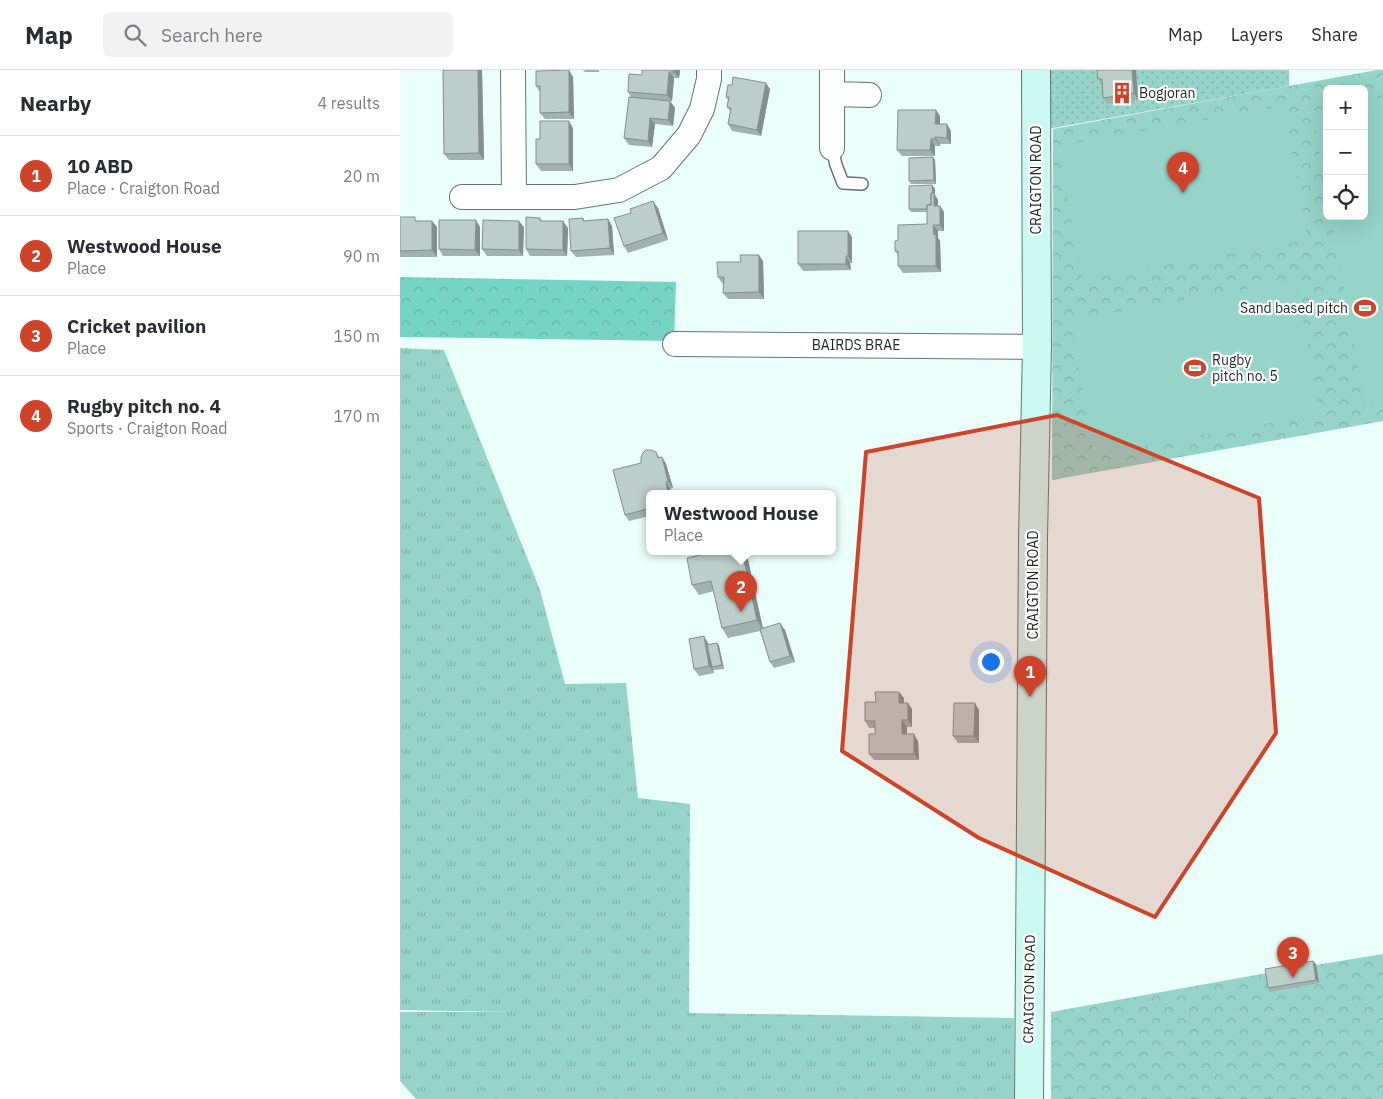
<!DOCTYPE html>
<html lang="en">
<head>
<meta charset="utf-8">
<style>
  body { margin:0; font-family:"IBM Plex Sans",sans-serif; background:#f2f2f3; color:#2b2b33 }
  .controls { position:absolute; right:15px; top:15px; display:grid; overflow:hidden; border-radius:8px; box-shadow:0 5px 20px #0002 }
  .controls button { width:45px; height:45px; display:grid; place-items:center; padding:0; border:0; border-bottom:1px solid #e1e1e2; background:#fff; color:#2b2b33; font:25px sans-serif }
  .you { position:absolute; left:590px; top:591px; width:18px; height:18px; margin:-12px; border:4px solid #fff; border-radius:50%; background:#1a73e8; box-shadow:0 0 0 8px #1a73e833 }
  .badge { display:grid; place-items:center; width:32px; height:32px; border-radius:50%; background:#ce4329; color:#fff; font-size:16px; font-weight:700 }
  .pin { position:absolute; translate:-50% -41px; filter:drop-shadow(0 1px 2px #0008) }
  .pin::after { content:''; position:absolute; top:26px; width:18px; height:15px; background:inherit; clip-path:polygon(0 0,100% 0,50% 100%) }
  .popup { position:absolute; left:246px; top:420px; width:190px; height:65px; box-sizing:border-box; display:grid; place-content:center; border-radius:8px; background:#fff; filter:drop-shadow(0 1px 4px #0005); font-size:16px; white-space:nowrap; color:#7c7c81 }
  .popup b { font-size:19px; color:#2b2b33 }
  .popup::after { content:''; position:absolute; left:50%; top:100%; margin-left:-10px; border:10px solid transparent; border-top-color:#fff }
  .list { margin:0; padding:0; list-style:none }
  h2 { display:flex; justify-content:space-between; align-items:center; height:65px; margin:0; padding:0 20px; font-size:21px }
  h2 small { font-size:16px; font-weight:400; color:#7c7c81 }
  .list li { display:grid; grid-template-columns:32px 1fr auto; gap:15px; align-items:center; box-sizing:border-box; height:80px; padding:0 20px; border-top:1px solid #e1e1e2 }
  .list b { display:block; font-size:19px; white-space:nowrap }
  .list p { margin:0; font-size:16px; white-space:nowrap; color:#7c7c81 }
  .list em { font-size:16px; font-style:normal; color:#7c7c81 }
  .icon { flex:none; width:28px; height:28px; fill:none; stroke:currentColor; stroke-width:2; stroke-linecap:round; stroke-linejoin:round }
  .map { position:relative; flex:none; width:983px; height:1029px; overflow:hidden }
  header { display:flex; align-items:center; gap:30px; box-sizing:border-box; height:70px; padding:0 25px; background:#fff; border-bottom:1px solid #e1e1e2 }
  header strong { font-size:24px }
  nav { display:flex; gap:28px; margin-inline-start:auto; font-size:18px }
  .search { width:350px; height:45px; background:#f2f2f3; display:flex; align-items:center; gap:12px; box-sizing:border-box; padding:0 18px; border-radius:8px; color:#7c7c81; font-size:19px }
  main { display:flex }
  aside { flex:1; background:#fff }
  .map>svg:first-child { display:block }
  .grass { fill:url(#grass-tufts) }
  .forest { fill:url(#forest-crowns) }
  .park { fill:url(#park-crowns); fill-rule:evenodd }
  .garden { fill:url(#garden-dots) }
  .pitch { fill:#96d3c9 }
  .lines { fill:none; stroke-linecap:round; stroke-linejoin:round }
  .lane-casing { stroke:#637572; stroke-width:14 }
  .street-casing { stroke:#637572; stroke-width:26 }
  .secondary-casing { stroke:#637572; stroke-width:30 }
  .lane { stroke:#fff; stroke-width:11 }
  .street { stroke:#fff; stroke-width:24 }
  .secondary { stroke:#ccf8f2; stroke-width:28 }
  .wall { fill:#a1b1ae }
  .shaded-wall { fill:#83908d }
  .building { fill:#bbceca; stroke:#83908d }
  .marked { fill:#ce4329; fill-opacity:0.2; stroke:#ce4329; stroke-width:4; stroke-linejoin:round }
  .labels { text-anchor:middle; stroke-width:4.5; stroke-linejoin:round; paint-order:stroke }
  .poi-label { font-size:14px; fill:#1f2725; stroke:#fff; text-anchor:start }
  .street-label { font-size:14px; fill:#1f2725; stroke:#fff }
</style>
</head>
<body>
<header>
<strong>Map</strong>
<div class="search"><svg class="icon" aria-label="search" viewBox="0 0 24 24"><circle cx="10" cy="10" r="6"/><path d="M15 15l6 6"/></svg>Search here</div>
<nav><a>Map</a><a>Layers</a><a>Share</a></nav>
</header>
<main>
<aside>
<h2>Nearby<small>4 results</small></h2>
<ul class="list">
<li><span class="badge">1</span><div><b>10 ABD</b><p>Place · Craigton Road</p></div><em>20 m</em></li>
<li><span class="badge">2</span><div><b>Westwood House</b><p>Place</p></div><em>90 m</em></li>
<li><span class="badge">3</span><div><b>Cricket pavilion</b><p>Place</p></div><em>150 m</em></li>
<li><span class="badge">4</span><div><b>Rugby pitch no. 4</b><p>Sports · Craigton Road</p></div><em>170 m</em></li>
</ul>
</aside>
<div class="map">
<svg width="983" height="1029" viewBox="0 0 983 1029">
  <defs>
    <pattern id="grass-tufts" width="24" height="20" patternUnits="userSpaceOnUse" patternTransform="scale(1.25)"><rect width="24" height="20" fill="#96d3c9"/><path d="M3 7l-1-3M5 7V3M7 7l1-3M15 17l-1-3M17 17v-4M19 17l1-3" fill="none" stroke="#81b5ac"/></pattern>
    <pattern id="forest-crowns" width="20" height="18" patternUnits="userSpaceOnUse" patternTransform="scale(1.25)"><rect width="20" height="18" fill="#76d4c5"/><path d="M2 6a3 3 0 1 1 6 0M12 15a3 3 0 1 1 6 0" fill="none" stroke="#66b6a9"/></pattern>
    <pattern id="park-crowns" width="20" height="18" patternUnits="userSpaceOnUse" patternTransform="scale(1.25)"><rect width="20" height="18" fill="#96d3c9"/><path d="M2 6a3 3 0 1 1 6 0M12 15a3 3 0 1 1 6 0" fill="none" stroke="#81b5ac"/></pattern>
    <pattern id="garden-dots" width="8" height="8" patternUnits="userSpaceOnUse" patternTransform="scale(1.25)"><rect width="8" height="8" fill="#96d3c9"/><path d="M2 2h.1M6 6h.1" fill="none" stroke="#81b5ac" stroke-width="1.8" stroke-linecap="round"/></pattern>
  </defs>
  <rect width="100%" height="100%" fill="#eafefa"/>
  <path class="grass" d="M0,278l44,2 96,240 25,94 61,-1 12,115 52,6 -1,209 325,5v81h-598l-16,-18v-69h113l-113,-2z"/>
  <path class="forest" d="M0,207l276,5 -2,59 -274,-4z"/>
  <path class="park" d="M977,0h6v351l-331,59 1,-351zM927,19h37v127h-37z
    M983,884v145h-332v-87l216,-39z"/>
  <path class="garden" d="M636,0h253v16l-253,45z"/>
  <path class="pitch" d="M983,30v300l-18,5 -34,-189h33v-113z
    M884,36l24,134 -226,40 -24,-134z
    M927,39v85l-15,-83z
    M896,210l24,134 -226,41 -24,-134z"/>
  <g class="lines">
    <g class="lane-casing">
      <path id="lane" d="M432,78l4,17 7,18 19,1"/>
    </g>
    <g class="street-casing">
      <path id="street" d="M113,0l1,126
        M432,0v78
        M432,24l37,1
        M62,127h113l44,-7 42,-22 28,-33 13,-26 7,-30v-9
        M275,274l362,3"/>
    </g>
    <g class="secondary-casing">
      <path id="secondary" d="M629,1029l4,-561 4,-191 -1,-277"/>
    </g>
    <use href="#lane" class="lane"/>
    <use href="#street" class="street"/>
    <use href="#secondary" class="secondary"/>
  </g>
  <path class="wall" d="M43,0h39l2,90h-35l-5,-6z
    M183,0h16v2h-14z
    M242,0h38l-1,8h-5l-2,23h-2l5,7 -2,18 -18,-2 -3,23 -23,-2 -5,-7 7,-41 -3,-5 14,-17z
    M700,0h36l2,30 -31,4 -4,-6 -1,-12 -4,-7z
    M173,7l1,42h-29l-5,-6v-21l-4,-6z
    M370,19l-9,47 -29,-5 -4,-7 2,-13 -3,-4 1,-7 -2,-3z
    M540,46v8l11,7v13h-11v2h-5v10h-33l-5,-6z
    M173,58v43h-32l-5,-7 4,-25z
    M533,87l2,3 1,24h-25l-2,-3z
    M532,115l3,4v6l3,5v6h2l4,6v19h-6v7l2,3 1,31 -38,1 -5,-7v-11l-3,-4 3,-11 29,-16v-12h-16l-2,-3z
    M258,138l10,32 -40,13 -4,-7z
    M0,147l18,4h14l5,6v30h-37z
    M140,148l2,3 26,7 -1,28h-37l-4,-7z
    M183,148l2,3 23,-2 4,7 2,29 -38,2 -5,-6z
    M80,157v29h-37l-4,-7z
    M124,157l-1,29h-36l-5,-7z
    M452,167v26h-2l1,7 -48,1 -5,-7z
    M363,191l1,38h-36l-5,-6 1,-10h-2l-4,-6 23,-15z
    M256,382l4,6 2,-1 4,7 7,24 -3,1 1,4h-21v23l-21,5 -4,-6 16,-52z
    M347,485l16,73 22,2 10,32 -21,6 -4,-6 -10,-31 -32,7 -6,-10 -8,-37 -15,4 -7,-10z
    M308,573l1,1 8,-1 2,3 5,23 -10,1 -1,-1 1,4 -15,3 -5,-7z
    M504,628v5l8,6v18h-5v7l11,7 1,19h-45l-5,-6 6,-20v-6h-6l-4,-7 11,-19z
    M579,640v33h-21l-5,-7z
    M913,891l3,3 3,19 -49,9 -2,-4z"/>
  <path class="shaded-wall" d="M78,0h4l2,90 -5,-7z
    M169,0l4,7 1,42 -5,-7z
    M274,0h6l-1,8 -5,-6z
    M732,0h4l2,30 -4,-7z
    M269,2l5,6 -2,23 -5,-6z
    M366,13l4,6 -9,47 -4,-6z
    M270,31l5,7 -2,18 -5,-6z
    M536,40l4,6v15l-5,-7z
    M250,48l5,6 -3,23 -4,-6z
    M169,51l4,7v43l-4,-7z
    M547,54l4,7v13l-4,-6z
    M535,67l5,7v2l-5,-7z
    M531,69l4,7v10l-5,-6z
    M533,87l2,3 1,24 -2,-4z
    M532,115l3,4v6l3,5v12l-5,-4z
    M253,131l5,7 10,32 -5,-7z
    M540,136l4,6v19l-4,-6z
    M208,149l4,7 2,29 -4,-7z
    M76,150l4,7v29l-5,-6z
    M32,151l5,6v30l-5,-7z
    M119,151l5,6 -1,29 -4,-6z
    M163,151l5,7 -1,28 -4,-6z
    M533,155l5,6v7l2,3 1,31 -5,-6z
    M448,161l4,6v26l-4,-7z
    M359,185l4,6 1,38 -5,-7z
    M446,186l4,7 1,7 -5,-6z
    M262,387l4,7 7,24 -5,-7z
    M266,412l4,7 1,4h-4z
    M342,481h2l3,4 16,75 -6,-10z
    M380,553l5,7 10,32 -5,-6z
    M304,566l4,7 5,24h-1l2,6 -5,-7z
    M317,573l2,3 5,23 -2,-4z
    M499,622l5,6v11l-5,-6z
    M508,633l4,6v18l-4,-7z
    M575,633l4,7v33l-5,-7z
    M502,650l5,7v14l-5,-7z
    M514,664l4,7 1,19 -5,-6z
    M913,891l3,3 3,19 -3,-3z"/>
  <path class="building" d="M43,0h35l1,83 -35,1z
    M169,0v42l-29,1v-27h-4v-15z
    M242,0h32v2h-5l-2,23 -39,-3 1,-18 13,1z
    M697,0h35l2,23 -31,5 -1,-19h-4z
    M333,7l33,6 -9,47 -29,-6 3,-16 -4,-1 2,-10h-3l2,-12h4z
    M229,27l41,4 -2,19 -18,-2 -2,23 -24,-3z
    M498,40h38l-1,14h12v14l-12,-1v2h-4l-1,11h-33z
    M140,51h29v43h-33v-25h4z
    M533,87l1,23 -25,1v-23z
    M532,115l1,8h-2v12h-4v4h-18v-23z
    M531,123h3v13h6v19h-7l1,10 2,-1v32h-38v-15h-3v-10l3,-1v-15l29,-1v-19h4z
    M253,131l10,32 -39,13 -10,-28 17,-5 -1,-4z
    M0,147h15v4h17v29l-32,1z
    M126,147l14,1v3h23v29l-37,-1z
    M183,148v3l25,-2 2,29 -39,3 -2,-32z
    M39,150h37l-1,30 -36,-1z
    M83,150l36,1v29l-37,-1z
    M398,161h50v25h-2v8h-48z
    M340,185h19v37l-36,1 1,-16h-6l-1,-15h24z
    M246,380h5l5,2 2,6 4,-1 6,24 -2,1 2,10 -1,1h-17v15l-25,7 -12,-45 28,-7v-6l2,-4z
    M318,481h24l15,69 -35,8 -11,-47 -19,4 -5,-27z
    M380,553l10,33 -20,6 -10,-33z
    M304,566l5,30 -15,3 -5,-30z
    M317,573l5,22 -10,2 -5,-22z
    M475,622h24v11h9v17h-6v14h12v20h-45v-20h6v-13h-10v-19h11z
    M554,633h21l-1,33h-21z
    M913,891l3,19 -48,8 -3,-19z"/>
  <path class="marked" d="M657,345l202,83 17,235 -121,184 -176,-79 -137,-87 24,-299z"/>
  <defs>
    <g id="building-bare" transform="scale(1.725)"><path d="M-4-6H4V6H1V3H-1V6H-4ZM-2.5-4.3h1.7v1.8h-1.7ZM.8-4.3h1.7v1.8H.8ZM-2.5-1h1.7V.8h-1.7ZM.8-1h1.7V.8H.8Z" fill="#ce4329" stroke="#fff" stroke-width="2.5" paint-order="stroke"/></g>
    <g id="stadium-bare" transform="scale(1.725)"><path d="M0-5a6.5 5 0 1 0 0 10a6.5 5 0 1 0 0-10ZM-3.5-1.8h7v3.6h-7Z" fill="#ce4329" stroke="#fff" stroke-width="2.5" paint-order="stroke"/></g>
  </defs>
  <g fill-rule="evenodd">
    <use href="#building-bare" x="722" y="23"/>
    <use href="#stadium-bare" x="965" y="238"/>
    <use href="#stadium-bare" x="795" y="298"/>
  </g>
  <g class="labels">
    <g class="poi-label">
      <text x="739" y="28">Bogjoran</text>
      <text x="948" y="243" text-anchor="end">Sand based pitch</text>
      <text x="812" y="295">Rugby<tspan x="812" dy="16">pitch no. 5</tspan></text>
    </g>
    <g class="street-label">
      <text transform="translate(636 110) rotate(-90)" y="5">CRAIGTON ROAD</text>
      <text x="456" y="280">BAIRDS BRAE</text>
      <text transform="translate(633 515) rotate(-90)" y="5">CRAIGTON ROAD</text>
      <text transform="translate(629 919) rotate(-89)" y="5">CRAIGTON ROAD</text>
    </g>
  </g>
</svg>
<div class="controls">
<button>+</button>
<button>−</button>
<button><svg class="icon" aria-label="locate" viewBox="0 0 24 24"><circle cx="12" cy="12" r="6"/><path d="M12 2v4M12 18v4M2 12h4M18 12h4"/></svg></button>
</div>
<div class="you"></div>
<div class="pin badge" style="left:630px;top:627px">1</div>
<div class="pin badge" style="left:341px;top:542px">2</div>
<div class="popup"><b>Westwood House</b>Place</div>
<div class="pin badge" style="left:893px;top:908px">3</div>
<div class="pin badge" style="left:783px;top:123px">4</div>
</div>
</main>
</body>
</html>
